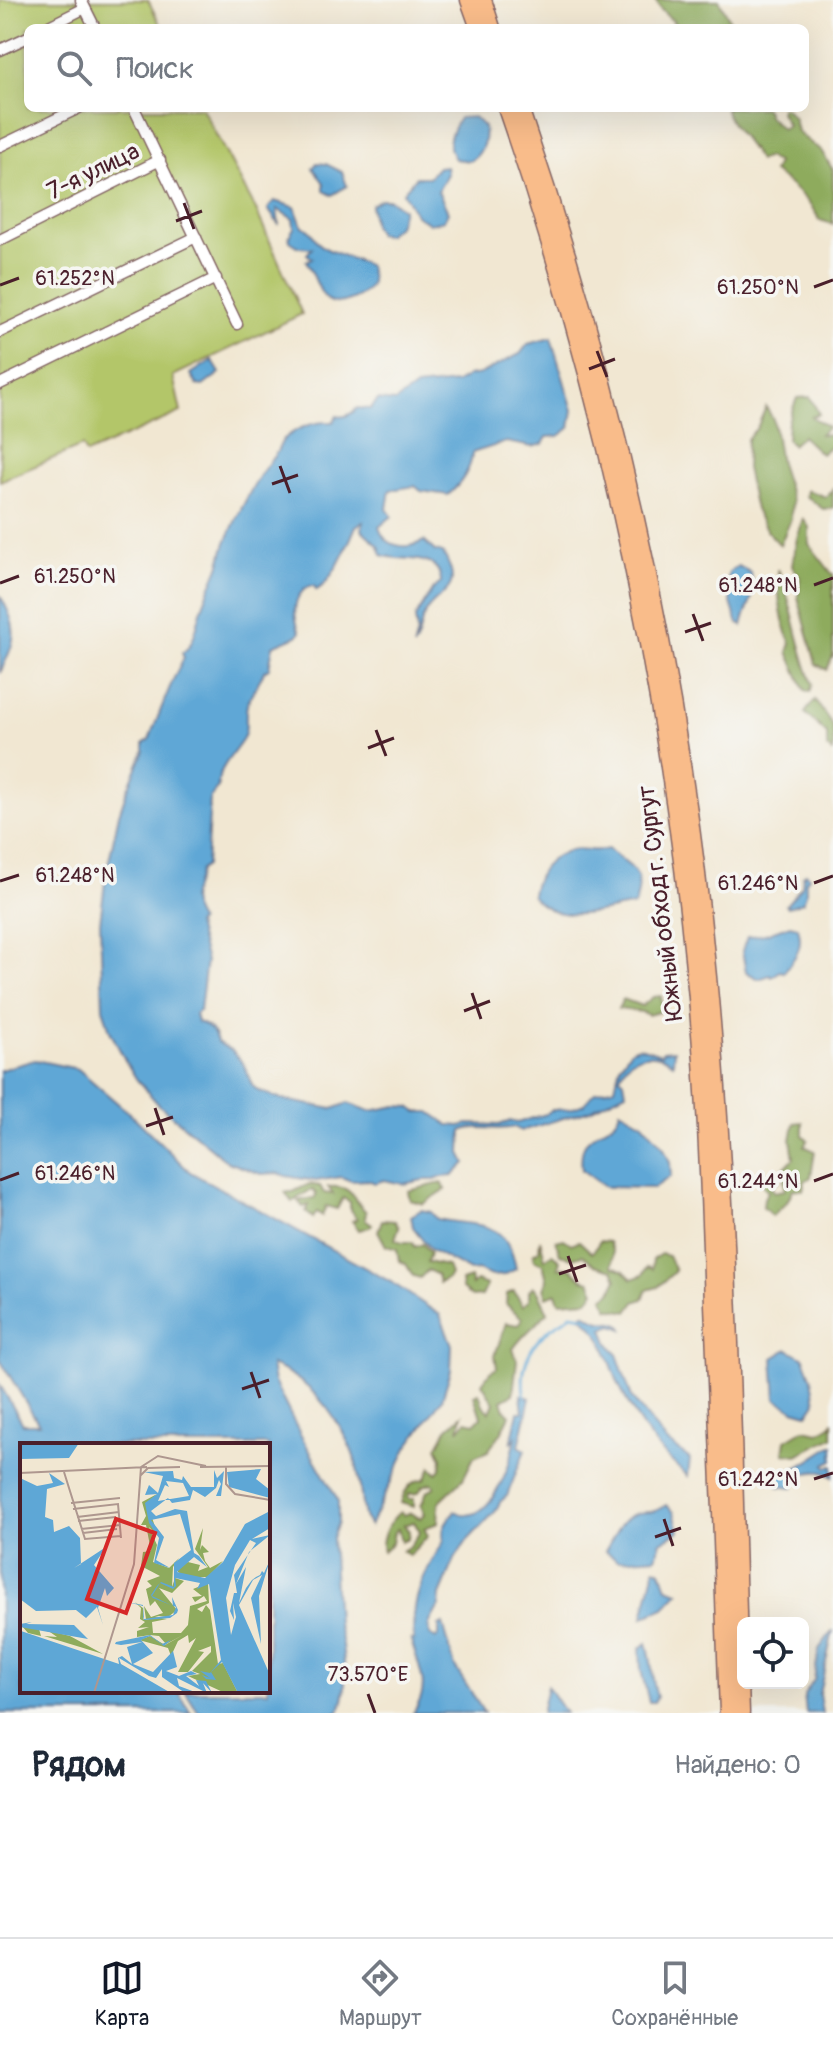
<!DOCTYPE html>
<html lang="ru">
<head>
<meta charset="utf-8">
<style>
  body { margin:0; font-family:Pangolin,sans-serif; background:#f2f2f3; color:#1f2937 }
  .controls { position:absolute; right:24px; bottom:24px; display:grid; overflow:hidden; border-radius:12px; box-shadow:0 8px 32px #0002 }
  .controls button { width:72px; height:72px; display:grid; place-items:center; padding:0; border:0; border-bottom:2px solid #e0e1e3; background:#fff; color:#1f2937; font:40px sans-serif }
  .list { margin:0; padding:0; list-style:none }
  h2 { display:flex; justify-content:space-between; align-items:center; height:104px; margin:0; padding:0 32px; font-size:34px }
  h2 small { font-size:26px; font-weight:400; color:#747a83 }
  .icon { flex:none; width:44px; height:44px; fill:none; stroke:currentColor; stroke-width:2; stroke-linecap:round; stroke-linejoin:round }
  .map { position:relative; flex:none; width:833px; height:1713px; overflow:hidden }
  .search { position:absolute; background:#fff; box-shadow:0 8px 32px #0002; left:24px; right:24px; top:24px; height:88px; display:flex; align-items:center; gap:20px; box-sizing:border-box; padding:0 28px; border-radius:12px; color:#747a83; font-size:30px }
  .sheet { height:224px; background:#fff }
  nav { display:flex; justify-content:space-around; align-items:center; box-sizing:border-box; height:112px; border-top:2px solid #e0e1e3; background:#fff; font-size:22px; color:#747a83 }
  nav a { display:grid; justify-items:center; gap:4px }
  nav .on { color:#111827 }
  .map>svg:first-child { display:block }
  .green { fill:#b3c669; stroke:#7e724a; stroke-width:2 }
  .forest { fill:#8eab5d; stroke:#6c6544; stroke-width:2 }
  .water { fill:#5ea7d6; stroke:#546380; stroke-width:2 }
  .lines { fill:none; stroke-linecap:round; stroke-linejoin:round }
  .stream { stroke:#5ea7d6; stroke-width:3 }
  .minor-casing { stroke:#846565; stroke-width:13 }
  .trunk-casing { stroke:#846565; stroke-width:19 }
  .minor { stroke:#fff; stroke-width:10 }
  .trunk { stroke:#f9bc8a; stroke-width:16 }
  .ticks { fill:none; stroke:#4a1f2b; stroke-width:3 }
  .labels { text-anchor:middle; stroke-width:7; stroke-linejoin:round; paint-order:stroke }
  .street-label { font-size:24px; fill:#4a1f2b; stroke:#f6f6f2 }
  .inset-road { fill:none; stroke:#ae978f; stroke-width:2 }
  .view { fill:#d62828; fill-opacity:0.15; stroke:#d62828; stroke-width:4 }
  .inset-edge { fill:none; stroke:#4a1f2b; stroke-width:4 }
  .ticks-label { font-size:20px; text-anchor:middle; fill:#4a1f2b; stroke:#f6f6f2; stroke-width:7; stroke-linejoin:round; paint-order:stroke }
</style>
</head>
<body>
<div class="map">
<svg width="833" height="1713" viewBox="0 0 833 1713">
  <rect width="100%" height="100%" fill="#f6f6f2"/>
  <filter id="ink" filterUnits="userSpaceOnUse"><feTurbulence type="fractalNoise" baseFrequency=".0125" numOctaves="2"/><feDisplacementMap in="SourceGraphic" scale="16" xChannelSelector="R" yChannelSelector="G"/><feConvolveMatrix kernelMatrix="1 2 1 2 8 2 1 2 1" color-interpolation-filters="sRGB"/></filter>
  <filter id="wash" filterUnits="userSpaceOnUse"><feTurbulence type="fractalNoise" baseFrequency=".006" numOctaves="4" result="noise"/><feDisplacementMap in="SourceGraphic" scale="32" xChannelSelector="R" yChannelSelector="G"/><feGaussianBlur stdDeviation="1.8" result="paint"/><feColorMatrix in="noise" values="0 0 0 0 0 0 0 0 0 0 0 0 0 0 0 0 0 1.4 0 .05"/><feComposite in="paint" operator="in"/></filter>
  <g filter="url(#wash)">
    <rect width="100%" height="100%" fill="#f1e7d2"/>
    <path class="green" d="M0,0h148l14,28h-134v80h174l54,102 46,104 -129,62 8,36 -95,42 -4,-8 -82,35z"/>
    <path class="forest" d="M655,0h64l15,28h-63l3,-6 -12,-11z
      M725,108h40l4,9 13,12 5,-4 -7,-13 1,-4h4l9,10 3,14 25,20 11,18v54l-14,-4c-6,-17 -31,-38 -46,-48l4,-9 -10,-6 -9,4c-9,-20 -28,-32 -33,-53z
      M810,397l9,17 -7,3 16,10 -8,7 10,1 3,9 -12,10 -19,-18 -10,9 -5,-6 1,-18 9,-23z
      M766,407l7,12 7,44 12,38 -1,18 -11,26 -13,-14 -12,-21 -9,-42 1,-29 10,-11z
      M833,489v19l-10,1 -17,-13 1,-6 19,7z
      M803,519l6,8v17l24,31v81l-6,14 -11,-6 -18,-67 2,-19 -8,-12 5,-28z
      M778,569c16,37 19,78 35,115l-3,8 -5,-2 -17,-38 3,-9c-11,-24 -13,-48 -13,-74z
      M815,700l18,26v26l-6,-4v-14l-22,-21z
      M661,996l2,15 -15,4 -6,-3 -24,-3 5,-10 19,7 11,-9z
      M803,1122v13l5,5 -4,6 11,5 -4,26 -6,4 -2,9 -10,-1 -6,13 -15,14 -9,-9 1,-9 4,-6 -5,-7 -2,-15 17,11 -7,5 3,6 11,-2 -2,-21 11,-11 -3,-18 3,-17z
      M441,1183l5,6 -23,15 -13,-4 -2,-9z
      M309,1184l11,2 4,7 9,1 -5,-7c24,-2 23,9 38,25l-1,7 7,5 -2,3 -11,3 -7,-9 5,-2 -7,-9v-8l-7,-4 -6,11 -11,-3 -4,10 -5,-4 -4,6 -7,-6 3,-7 -6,2 -5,-6 16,-3 3,-4 -5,-5 -20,13 -7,-10h8z
      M382,1220l13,1 4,6 -4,12 7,3h10l3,5 8,-3 7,9 -3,9 20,4 3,8 -3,5 -8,4 -2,-8 -9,-5 -8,8 -7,-2 -7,-12 -7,-3 -2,-12 -11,-3 -8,-15z
      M540,1239l5,20 7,-5 8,6 -2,7 13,1 11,11 8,2 5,10 -7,9 -29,2 -3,-9 -9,4 -3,-8 3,-9 -4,-16 -9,-4 -1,-6 6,-4z
      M564,1239l7,5 8,-3 13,12 8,-12 9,1 4,11 -1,13 11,4 9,9 11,-4 4,-8 5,2 1,-10 8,-5 7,2 7,15 -17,16 -11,3 -4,9 -8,3 -7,10 -20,-4 -5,-10 8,-6 6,-13 -4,-9 -18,-5 -12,-10 -11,3 -12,-4 -4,-13z
      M470,1278l2,7 4,-4 11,4 -5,11 -10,1 -10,-8 -1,-8z
      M533,1286c9,8 9,16 15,26 -12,13 -25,22 -35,37l4,11 -4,34 -11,6 3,10 5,5 -9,18 -13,18 -14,6 -11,22 -24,23 -1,21 -14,5 4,8 -19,19 -7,-4 8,-5 10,-14 -6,-10 -10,3 5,6 -1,8 -7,3 -3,-13 -4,3 -2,11 -9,8c-4,-13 7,-31 17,-39l4,3 6,-2 10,5 5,-4 -4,-8 6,-15 8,-4 -3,-4 -9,3 -5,7 -9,1 -1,5h6v8l-13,-4c4,-13 9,-23 24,-24l6,-12 6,6 4,-4 1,-11 -5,-11 10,-18 15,-14 -3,15 7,-9 9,2 6,-6 -7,-22 5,-2 4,12 7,7 4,-9 -12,-20 8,-11 7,-4 -2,-13 11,-32 12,2 4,-7 -16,-14 1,-10 7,-3 9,15 6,-6v-9z
      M833,1421v16l-36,18 -13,-2 2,-13 18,-11 15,3 12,-7z"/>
    <path class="water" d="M474,117l10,10c2,14 -1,26 -14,34l-15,-2c-10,-15 -5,-26 4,-41z
      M317,163l9,1 16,8 5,14 -15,9 -8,-4v-8l-11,-15z
      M446,166l1,8 -9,17 10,21 -4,8 -14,4 -14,-9 -13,-23 13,-15h13l9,-10z
      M381,199h8l14,10 -5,17 -12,9 -8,-1 -5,-9 -2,-20z
      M274,201l21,6 7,19c12,4 12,17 23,22 15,8 30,10 43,18 2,6 5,13 2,19 -4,10 -30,22 -41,16 -11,-7 -15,-29 -23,-40l6,-3 -5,-4 5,-6 -13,-1 -9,-6 -1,-5 5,-8 -1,-9 -16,-10 2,16 -11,-16z
      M551,338l22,72 -3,18 -11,8 -12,1 -4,7 -11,3 -26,-5 -34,11c0,15 -12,32 -24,42l-27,-4 -6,-5 -25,4 -3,19 5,7 -13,11c6,21 28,23 45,14l11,10 8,2c25,43 -9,36 -20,65 -4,11 -3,20 -10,30l4,-16 -2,-14 18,-29 8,-6c0,-32 -39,-20 -59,-28l-3,-9 -17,-16 1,-8 -7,4c-7,17 -24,58 -40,64l-2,-4h-5c-17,11 -16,29 -9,46l-3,4 -24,10 -4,22 -5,3c-4,12 -14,21 -17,34 -3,13 2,25 -6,37 -8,12 -25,30 -23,45l-8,11 -4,68 -6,4c-6,26 -16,25 -1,51l-3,4 10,36 -6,49 -5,4 2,8c11,4 17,8 20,20l15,9 11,12 9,22 6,6 26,9 49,9 15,-6 22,8 27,-5 13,1 7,5h13l19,13 11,1 9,-2 30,1 11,-4 7,2 29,-9 5,-4 20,-1 13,-5 11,-12 20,-5 5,-22 12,-16 8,-2 21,7 2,-3 11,-1 -1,13c-20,-14 -44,-10 -53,13l4,5 2,11 -36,18 -69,21 -7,-4c-18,5 -36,-3 -52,4l-1,22 5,10 -13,13 -12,1 -6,3h-12l-20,4 -19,-4 -9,3 -7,-3 -17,1 -10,-4 -25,4 -30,-5 -8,-3 -17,1 -33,-12 -69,-57 -22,-25 -11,-18 -16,-31 -7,-23 -3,-86 6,-48 13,-60 7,-21 18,-42v-8l5,-3c11,-27 21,-58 35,-82l-2,-5c12,-8 14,-25 18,-38 4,-15 12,-31 18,-46 4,-9 5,-20 9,-29 11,-27 30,-64 48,-85 4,-5 5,-12 9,-16 15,-13 30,-18 49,-17l4,-6c8,2 14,-1 20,-8l13,1 8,-9 17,2 21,-15 40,-4 12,-7 12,-2 40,-20 8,-10z
      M212,360l8,13 -17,13 -6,-1 -6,-11z
      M738,566l12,6c9,24 -3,31 -8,54l-4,-2c-6,-17 -12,-33 -9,-52z
      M0,595c19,35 17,43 0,78z
      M608,849c23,21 38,19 27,56 -35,6 -79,22 -103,-10 2,-20 18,-40 39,-45 11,-3 22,3 37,-1z
      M806,873l3,4 -3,4v13l-3,8 -15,5 -2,-2 16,-19 1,-10z
      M790,925l8,2c6,21 -2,29 -14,45l-4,-1 -8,6 -2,-2 -11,4 -13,-7 -4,-21 5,-14 18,-3z
      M35,1060l43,9 58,50 54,53 201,110 49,33 12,30 -1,25 -9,29 -35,49 -37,78 -6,-9c-4,-21 -4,-48 -13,-68 -15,-36 -44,-71 -80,-84l3,17 26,52 38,66v23l-6,15 5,85c6,21 14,71 1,90h-139l-14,-22h83v-246h-246v246h156l13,22h-191v-328l23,39h16l-39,-64v-290z
      M620,1110l23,13 20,23 7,16 1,14 -17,12 -49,-1 -23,-17c-6,-46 32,-33 38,-60z
      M421,1210l10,2 6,7c39,8 70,-2 79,50l-12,6 -13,1 -13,-6 -8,1 -39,-21 -18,-23 -2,-11z
      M584,1313c5,3 12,7 17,8 10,2 16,-2 22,8l-10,-4 -10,4 5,13 9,12 15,44 34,43 24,18 -2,17c-32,-26 -50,-52 -68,-89 -12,-27 -14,-52 -39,-71z
      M788,1349l16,9 8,21 4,23 -8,12 -14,-4 -18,-11 -3,-41z
      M521,1395l9,3 -11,48 6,4 -18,46 -7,6 -5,10 -28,29 -12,18 -15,36 -1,11 -10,18 1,11 6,4 3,-4v-9l4,-2 12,43 29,46h-71c19,-27 6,-43 -2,-73h3c-4,-38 10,-68 30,-99 -3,-14 2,-20 11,-30 35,20 57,-50 61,-74l-5,6 7,-31h5z
      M833,1445v15l-8,4 2,3 6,-1v11c-12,-9 -27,-5 -39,2l-1,9 -15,-2 -2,-12c22,-2 39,-19 57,-29z
      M666,1505l8,7 5,19 -18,11 -5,15 -38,3 -13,-9c8,-12 14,-31 29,-37 14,-4 15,2 32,-9z
      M655,1568l6,2 6,18 12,4 -15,16 -21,9z
      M833,1630l-14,64 3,19h-16l-2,-18 10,-15 5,-31z
      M647,1643c6,18 4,36 10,54l-3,5h-5l-8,-32 -1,-21z
      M547,1686l18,27h-24z"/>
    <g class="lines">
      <path class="stream" d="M525,1398c-6,-28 3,-52 25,-69 7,-6 14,-7 21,-15l13,2"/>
    </g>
  </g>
  <g filter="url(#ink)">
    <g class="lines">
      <g class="minor-casing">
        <path id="minor" d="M81,0l14,28
          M45,28l40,-20
          M0,50l28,-13
          M134,108l103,216
          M0,146l79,-38
          M0,240l160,-80
          M0,332l196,-95
          M0,384l216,-106"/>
      </g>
      <g class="trunk-casing">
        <path id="trunk" d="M469,0l10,28
          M483,0l9,28
          M506,108c97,281 161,574 189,869 11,109 14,218 18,327 6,136 10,273 15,409
          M520,108c96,281 161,574 188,869 23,245 25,491 33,736"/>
      </g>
      <use href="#minor" class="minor"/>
      <use href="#trunk" class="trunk"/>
    </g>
  </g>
  <path class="ticks" d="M184,203l10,26M176,221l26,-10M0,285l19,-7M814,287l19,-7M597,351l10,26M589,369l26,-10M280,466l10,27M272,484l26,-9M0,583l19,-7M814,585l19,-7M693,614l10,27M685,632l26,-9M376,730l10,26M368,748l26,-10M0,881l19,-6M814,883l19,-7M472,993l9,26M464,1011l26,-10M155,1108l9,27M146,1126l27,-9M0,1180l19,-7M814,1181l19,-7M568,1256l9,26M559,1274l27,-9M251,1372l9,26M242,1389l27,-9M814,1479l19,-6M664,1519l9,27M655,1537l26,-9M368,1694l7,19"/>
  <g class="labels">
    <g class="street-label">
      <text transform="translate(93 171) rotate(-26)" y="8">7-я улица</text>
      <text transform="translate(660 903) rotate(-97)" y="8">Южный обход г. Сургут</text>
    </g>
  </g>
  <g transform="translate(20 1443)">
    <rect width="250" height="250" fill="#f1e7d2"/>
    <path d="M137,51l-7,8h-3l11,34 -9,-9 8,18 -4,17 16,6 10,-10 -6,9 -1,20 3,-9 9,3 -12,12 -13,-5 18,22 -9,7 -9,-1 -4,1 12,2 -15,3 1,11h28l7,-8 2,-19 17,-5 -3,-5 -9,6 -3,-5 10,-1 -9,-7 15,-6 1,20 -12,6 5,3 4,-7 4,5 8,54 5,-1 15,30h-13l-37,-17 12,-2 -8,-3 19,-19v-6l-13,5 6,1 -16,20h-10l18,-34 -7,5 -1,-8 -10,6 -7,15 -3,-8 -29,-8 11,-4 15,9 18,-10 -17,9 -7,-8 -9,-1 -13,2v-6l12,-4 -11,1 7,-6 -5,-3 1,-11 -6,-6 8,6v10l1,2 6,-1h-4l-2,-13 7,11 21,-7 -9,3 -8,-12 -5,5 -4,-17 6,-3 -5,-5 13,-5 -19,-10 2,-14 8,-1 -5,-26h-5l5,-9 -4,-14zM183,85l-3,22 2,-5 7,7 -6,1 2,8 5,7 13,-7 -15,16h-22l-8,-5v-5l10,-5 12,3 -2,6 10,-4 -13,-18zM2,183l12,1 36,9 33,18 -59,-18 13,1 -7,-5 -11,-3 2,7 -13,-3z" fill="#8eab5d"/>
    <path d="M0,0h59l-10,15 -49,1zM241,26l-5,10 14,11v8l-41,-11 -2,-15zM194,27l3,8 7,-7 -3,25h-5l5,-12 -2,-4 -3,8 -11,9 -12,-7 -3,10 -18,3 -4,-5 -17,13 5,5 19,-7 12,2 7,42 5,3 8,11 -13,-10 -17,15 28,6 18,-16 22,-38 25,-13v17l-18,11 18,-4 -21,17 -13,32 10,-17 -7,36 7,-15 6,-8 4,-3 4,-2 2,-4 2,2 6,-13 -11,36 2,48 -10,-46 11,-23 -9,5 -14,25 31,70v18h-32l-16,-31 -11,10 5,8 -10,-1 -4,-4 8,3 -10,-7 10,2 11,-13 -12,-76 -12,5 3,-6 -25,-5 1,8 -3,3 -13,-6 -8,13 21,10 -1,-9 6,13 -1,3 -7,5 -26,2 -1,-3v-11l-16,-4 16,3 1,14 29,-4 3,-8 -23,-9 -1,-1 -1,-2 6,-9 4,-4 13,5v-24l17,-13 -11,-36 -29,6 13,17 -8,23 14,8 -16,-5 5,-25 -10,-15 -4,-20 12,-9 -12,1 4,-10 9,8 5,-17 -19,-4 29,-1 1,7 8,2 1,-4 8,11h23zM146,38l17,2 6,13 -31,5 7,-16 4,2zM230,97l6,3 -22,32 3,18h-3l-4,18 4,9 -1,-17 3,14 -5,18 -5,-37 9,-33zM29,30l16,11 -18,5 -2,28 8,3 1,12 15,-6 11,12 1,26 -7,4 32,-21 -12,18 20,23 -7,8 -2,-8 -7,20 5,17 -6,-18 -11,11 -10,-8 -40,1 -16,-12v-121l17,8 16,-3zM12,179l-6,2 48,1 14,14 -68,-12v-3zM1,188l98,33 -1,-6 4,-2 10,8 -5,-17 15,-5 -21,3 -6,-1 1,-2 34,-7 12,9 9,-4 -7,6 -14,-10 -9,4 12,13 -20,11 20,8 20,-21 4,16 -11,4 13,5 12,-5 6,3 -11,2 13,10 -3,-6 10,1 6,12 -9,-10 4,10 -30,-15 2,8 16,6 -10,1 -23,-16v-8l-6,9 -7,-2 -30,-18 2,6 50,29h-151z" fill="#5ea7d6" fill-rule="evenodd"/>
    <path class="inset-road" d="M206,23v18l9,10 35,6M180,24l70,-1M44,29l21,67 36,-3M0,30l127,-6M120,33l8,-8 32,-1M51,60l49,-5M53,66l45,-5 3,34M57,74l42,-5M58,78l38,-4M61,86l39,-4M63,90l34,-4M74,250l40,-129 7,-97 17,-11 48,10"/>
    <path class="view" d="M96,76l39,14 -29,80 -39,-14z"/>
    <rect width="250" height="250" class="inset-edge"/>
  </g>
  <g class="ticks-label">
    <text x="75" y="285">61.252°N</text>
    <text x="758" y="294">61.250°N</text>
    <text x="75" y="583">61.250°N</text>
    <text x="758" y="592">61.248°N</text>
    <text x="75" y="882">61.248°N</text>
    <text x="758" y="890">61.246°N</text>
    <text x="75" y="1180">61.246°N</text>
    <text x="758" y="1188">61.244°N</text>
    <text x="758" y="1486">61.242°N</text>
    <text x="368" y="1681">73.570°E</text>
  </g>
</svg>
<div class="controls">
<button><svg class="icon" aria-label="locate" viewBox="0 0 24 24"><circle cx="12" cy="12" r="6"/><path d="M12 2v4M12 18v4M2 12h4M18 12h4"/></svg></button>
</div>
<div class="search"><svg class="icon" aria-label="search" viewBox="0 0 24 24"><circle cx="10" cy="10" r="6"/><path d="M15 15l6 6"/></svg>Поиск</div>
</div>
<section class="sheet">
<h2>Рядом<small>Найдено: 0</small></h2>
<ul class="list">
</ul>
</section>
<nav>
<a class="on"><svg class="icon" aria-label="map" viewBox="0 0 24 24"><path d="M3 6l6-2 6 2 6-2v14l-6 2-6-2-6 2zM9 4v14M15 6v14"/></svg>Карта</a>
<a><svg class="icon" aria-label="directions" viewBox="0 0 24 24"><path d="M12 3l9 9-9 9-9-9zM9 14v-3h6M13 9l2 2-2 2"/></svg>Маршрут</a>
<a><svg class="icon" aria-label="saved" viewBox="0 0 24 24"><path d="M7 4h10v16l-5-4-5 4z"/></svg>Сохранённые</a>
</nav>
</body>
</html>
